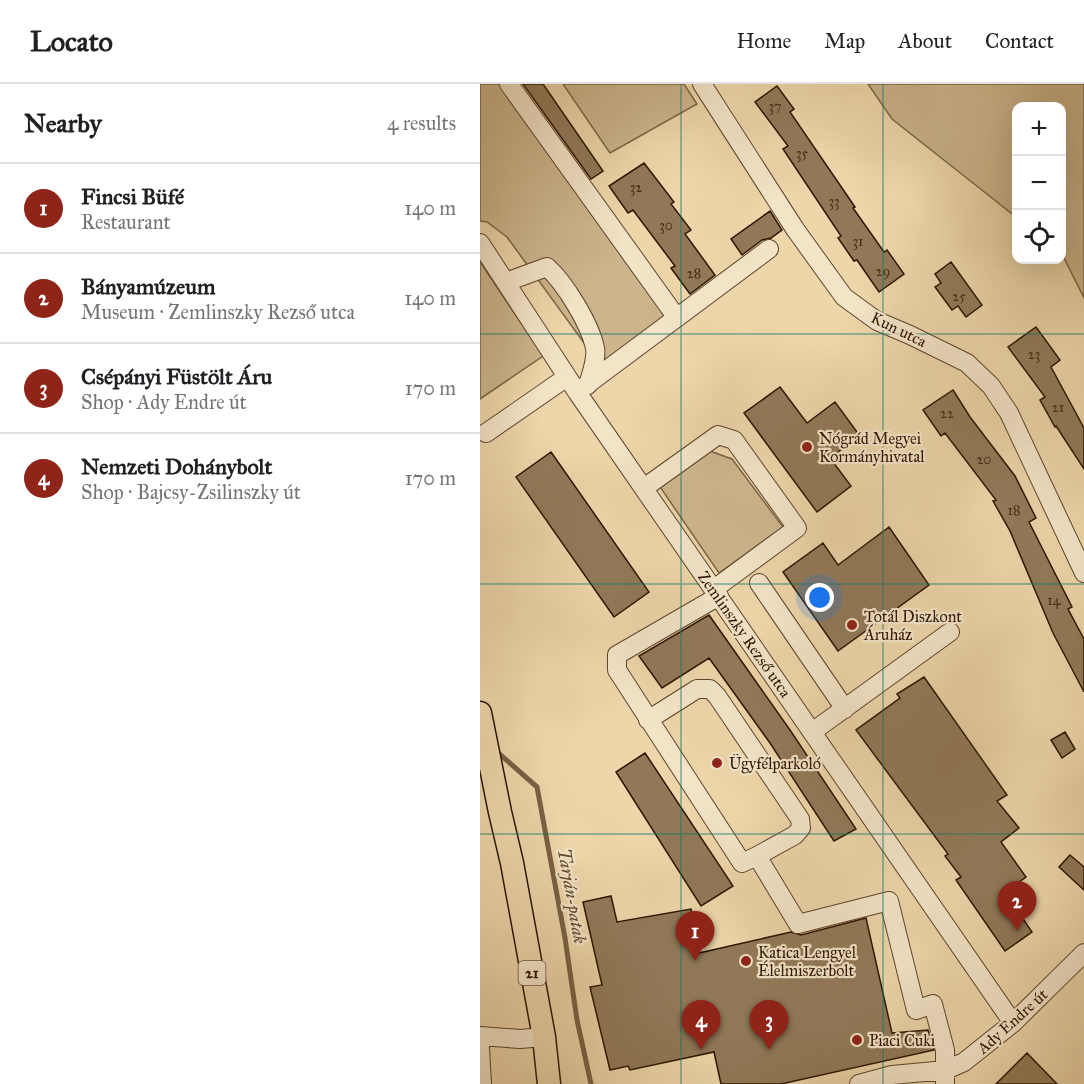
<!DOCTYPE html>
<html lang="en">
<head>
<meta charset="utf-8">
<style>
  body { margin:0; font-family:"IM FELL Great Primer",serif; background:#f2f2f2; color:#202124 }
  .controls { position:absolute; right:18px; top:18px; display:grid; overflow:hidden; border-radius:12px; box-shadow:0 6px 24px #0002 }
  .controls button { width:54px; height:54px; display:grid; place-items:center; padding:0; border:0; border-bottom:2px solid #e0e0e0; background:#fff; color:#202124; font:30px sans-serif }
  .you { position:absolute; left:340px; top:514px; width:21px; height:21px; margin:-15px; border:4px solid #fff; border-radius:50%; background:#1a73e8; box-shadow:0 0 0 9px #1a73e833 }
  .badge { display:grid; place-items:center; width:39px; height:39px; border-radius:50%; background:#8f2418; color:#fff; font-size:20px; font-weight:700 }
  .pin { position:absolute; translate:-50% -50px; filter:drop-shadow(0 2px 3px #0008) }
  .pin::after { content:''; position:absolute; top:32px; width:21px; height:18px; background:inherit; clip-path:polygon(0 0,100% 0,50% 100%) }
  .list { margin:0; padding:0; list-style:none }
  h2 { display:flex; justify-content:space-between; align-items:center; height:78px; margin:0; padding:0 24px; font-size:26px }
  h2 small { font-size:20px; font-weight:400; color:#757577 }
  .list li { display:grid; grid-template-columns:39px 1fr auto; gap:18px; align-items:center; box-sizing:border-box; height:90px; padding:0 24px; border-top:2px solid #e0e0e0 }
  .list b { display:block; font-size:22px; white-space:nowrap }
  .list p { margin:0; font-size:20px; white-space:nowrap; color:#757577 }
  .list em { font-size:20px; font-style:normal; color:#757577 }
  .icon { flex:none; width:33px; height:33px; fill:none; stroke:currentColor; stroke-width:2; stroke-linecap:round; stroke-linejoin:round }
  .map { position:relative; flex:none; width:604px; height:1000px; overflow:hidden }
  header { display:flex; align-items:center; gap:36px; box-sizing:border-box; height:84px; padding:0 30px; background:#fff; border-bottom:2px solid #e0e0e0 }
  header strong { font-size:28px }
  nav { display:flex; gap:33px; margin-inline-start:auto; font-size:21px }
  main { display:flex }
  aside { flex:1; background:#fff }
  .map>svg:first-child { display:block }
  .green { fill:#ccb58d; stroke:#7c6546; stroke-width:1.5 }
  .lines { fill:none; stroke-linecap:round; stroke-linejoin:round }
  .stream { stroke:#796143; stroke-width:5 }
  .building { fill:#917958; stroke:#2d1500; stroke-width:1.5 }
  .minor-casing { stroke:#5d452a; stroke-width:20 }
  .major-casing { stroke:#2d1500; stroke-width:25 }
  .minor { stroke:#f3e4c8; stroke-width:18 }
  .major { stroke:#edd6aa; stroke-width:22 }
  .grid { fill:none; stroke:#0f766e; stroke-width:1.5; stroke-opacity:0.55 }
  .poi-dot { fill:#8f2418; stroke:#f3e4c8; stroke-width:2 }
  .labels { text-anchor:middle; stroke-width:4.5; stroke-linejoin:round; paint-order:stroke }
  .number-label { font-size:14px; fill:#462e16 }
  .shield { fill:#f3e4c8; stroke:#68533c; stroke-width:1.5 }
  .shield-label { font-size:15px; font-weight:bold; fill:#2d1500 }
  .street-label { font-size:16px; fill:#2d1500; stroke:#f3e4c8 }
  .poi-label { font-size:16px; fill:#2d1500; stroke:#f3e4c8; text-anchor:start }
  .water-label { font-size:18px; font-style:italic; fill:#60482d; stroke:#f3e4c8 }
</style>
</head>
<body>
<header>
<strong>Locato</strong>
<nav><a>Home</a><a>Map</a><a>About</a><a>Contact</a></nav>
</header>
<main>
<aside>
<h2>Nearby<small>4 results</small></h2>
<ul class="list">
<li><span class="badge">1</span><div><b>Fincsi Büfé</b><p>Restaurant</p></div><em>140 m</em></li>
<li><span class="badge">2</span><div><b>Bányamúzeum</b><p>Museum · Zemlinszky Rezső utca</p></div><em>140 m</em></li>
<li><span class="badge">3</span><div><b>Csépányi Füstölt Áru</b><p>Shop · Ady Endre út</p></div><em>170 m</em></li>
<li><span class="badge">4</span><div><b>Nemzeti Dohánybolt</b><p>Shop · Bajcsy-Zsilinszky út</p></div><em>170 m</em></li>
</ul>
</aside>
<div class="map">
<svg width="604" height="1000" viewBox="0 0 604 1000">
  <rect width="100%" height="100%" fill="#edd6aa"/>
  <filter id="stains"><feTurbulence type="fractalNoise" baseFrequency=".00333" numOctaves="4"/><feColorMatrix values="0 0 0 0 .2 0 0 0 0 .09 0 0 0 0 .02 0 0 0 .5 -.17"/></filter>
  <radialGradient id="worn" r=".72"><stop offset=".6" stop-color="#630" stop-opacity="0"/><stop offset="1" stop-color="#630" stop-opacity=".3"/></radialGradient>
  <path class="green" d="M0,0h21l167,231 -68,50 -93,-128 -20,-15 -7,-1z
    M83,0h121l13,20 -87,49z
    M388,0h216v214l-22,-44v-148h-46v111l-124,-98z
    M0,178l63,94 -63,43z
    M227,366l25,9 51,68 -64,46 -61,-89z"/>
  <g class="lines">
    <path class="stream" d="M15,666l42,37 28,151 12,82 14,64"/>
  </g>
  <path class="building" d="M43,0h20l60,87 -12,8z
    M297,2l17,23 -4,3 65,95 -2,1 31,44 3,-2 17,24 -25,18 -22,-32 -3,1 -16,-23 3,-2 -58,-87 5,-3 -33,-44z
    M164,79l30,39 -3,2 20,26 -6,4 30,41 -25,19 -19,-26 4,-2 -42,-56 -5,3 -19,-27z
    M290,127l12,19 -11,8 -9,2 -20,15 -11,-16z
    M471,178l31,43 -16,12 -8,-11 -6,4 -17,-23 6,-4 -6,-9z
    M556,243l24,33 -9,7 33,61v41l-28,-43 -1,1 -15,-27 5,-3 -37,-50z
    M300,303l27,36 28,-21 25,34 -30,22 21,28 -34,26 -73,-99z
    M473,306l17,27 45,59 21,42 -7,4 43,85 -4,2 16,30v53l-31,-59 -43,-102 -17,-30 3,-1 -51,-67 -4,3 -18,-26z
    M71,368l98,140 -35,25 -98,-140z
    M409,443l40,58 -91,66 -55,-79 40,-29 15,22z
    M229,531l81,115 66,99 -22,12 -64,-98 -61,-85 -47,30 -23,-32z
    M444,593l83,118 -10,6 22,27 -18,14 25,35 -21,15 27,40 -27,19 -49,-71 5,-3 -16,-21 3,-2 -92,-124 44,-32 -3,-4z
    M585,648l10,17 -13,9 -11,-18z
    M165,669l88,133 -32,20 -85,-134z
    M590,771l14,12v23l-25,-23z
    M131,812l6,26 74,-13 8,44 92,-21 10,3 65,-17 26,115 36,-3 6,20 -153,34h-60l-7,-32 -84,18 -2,-4 -18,4 -20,-83 12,-2 -19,-83z
    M547,969l30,31h-61z"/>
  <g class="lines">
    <g class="minor-casing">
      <path id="minor" d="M29,0l168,234
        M222,0l93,145 49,68 33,24 33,14 57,28 24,23 18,27 75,160
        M0,159l97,149 436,631
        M26,198l41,-15c18,16 43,57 48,81 2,11 -4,26 -7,37
        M97,308l192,-143
        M6,349l81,-56
        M164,404l74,-53 16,5 63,88 -83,61
        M279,499l86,126
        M239,512l-102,59v15l125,193 15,-7 41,68 91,-23 27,109 17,-6 12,46v34
        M168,636l49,-31h13l7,7 83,123 1,9 -6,7 -38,21
        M332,648l138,-100
        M0,952l40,3 24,-2
        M0,964l2,36
        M379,1000l33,-9 54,-5 18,-8 49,-39 71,-70"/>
    </g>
    <g class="major-casing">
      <path id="major" d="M0,629l20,99 12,51 32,174 5,47"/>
    </g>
    <use href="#minor" class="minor"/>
    <use href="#major" class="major"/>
  </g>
  <path class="grid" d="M201,0v1000M403,0v1000M0,250h604M0,500h604M0,750h604"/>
  <g class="poi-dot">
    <circle cx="327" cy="363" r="6"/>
    <circle cx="372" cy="541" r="6"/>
    <circle cx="237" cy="679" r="6"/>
    <circle cx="266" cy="877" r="6"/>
    <circle cx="377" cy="956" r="6"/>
  </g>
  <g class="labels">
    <g class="number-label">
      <text x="295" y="27">37</text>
      <text x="322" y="74">35</text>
      <text x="156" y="108">32</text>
      <text x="354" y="122">33</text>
      <text x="186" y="146">30</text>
      <text x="378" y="162">31</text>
      <text x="403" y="192">29</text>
      <text x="214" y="194">28</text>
      <text x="479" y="217">25</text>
      <text x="554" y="275">23</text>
      <text x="578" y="328">21</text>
      <text x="467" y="334">22</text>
      <text x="504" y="380">20</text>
      <text x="534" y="431">18</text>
      <text x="574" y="521">14</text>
    </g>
    <rect class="shield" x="38.5" y="877" width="27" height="24" rx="4.5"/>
    <g class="shield-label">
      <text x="52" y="894">21</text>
    </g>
    <g class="street-label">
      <text transform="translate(419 245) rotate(26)" y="6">Kun utca</text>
      <text transform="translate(265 550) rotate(55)" y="6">Zemlinszky Rezső utca</text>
      <text transform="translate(532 937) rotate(-42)" y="6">Ady Endre út</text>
    </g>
    <g class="poi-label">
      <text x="339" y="360">Nógrád Megyei<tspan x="339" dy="18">Kormányhivatal</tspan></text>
      <text x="384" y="538">Totál Diszkont<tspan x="384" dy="18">Áruház</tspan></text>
      <text x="249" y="685">Ügyfélparkoló</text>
      <text x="278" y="874">Katica Lengyel<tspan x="278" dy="18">Élelmiszerbolt</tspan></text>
      <text x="389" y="962">Piaci Cuki</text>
    </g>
    <g class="water-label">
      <text transform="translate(92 812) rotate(80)" y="6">Tarján-patak</text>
    </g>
  </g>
  <rect width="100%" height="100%" filter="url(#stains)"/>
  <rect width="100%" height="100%" fill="url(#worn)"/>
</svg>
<div class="controls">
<button>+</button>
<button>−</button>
<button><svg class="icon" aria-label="locate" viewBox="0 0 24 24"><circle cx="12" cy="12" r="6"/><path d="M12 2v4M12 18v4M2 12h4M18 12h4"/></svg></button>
</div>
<div class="you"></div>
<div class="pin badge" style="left:215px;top:877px">1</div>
<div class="pin badge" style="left:537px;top:847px">2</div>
<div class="pin badge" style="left:289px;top:966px">3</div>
<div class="pin badge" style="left:221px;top:966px">4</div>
</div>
</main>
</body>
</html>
